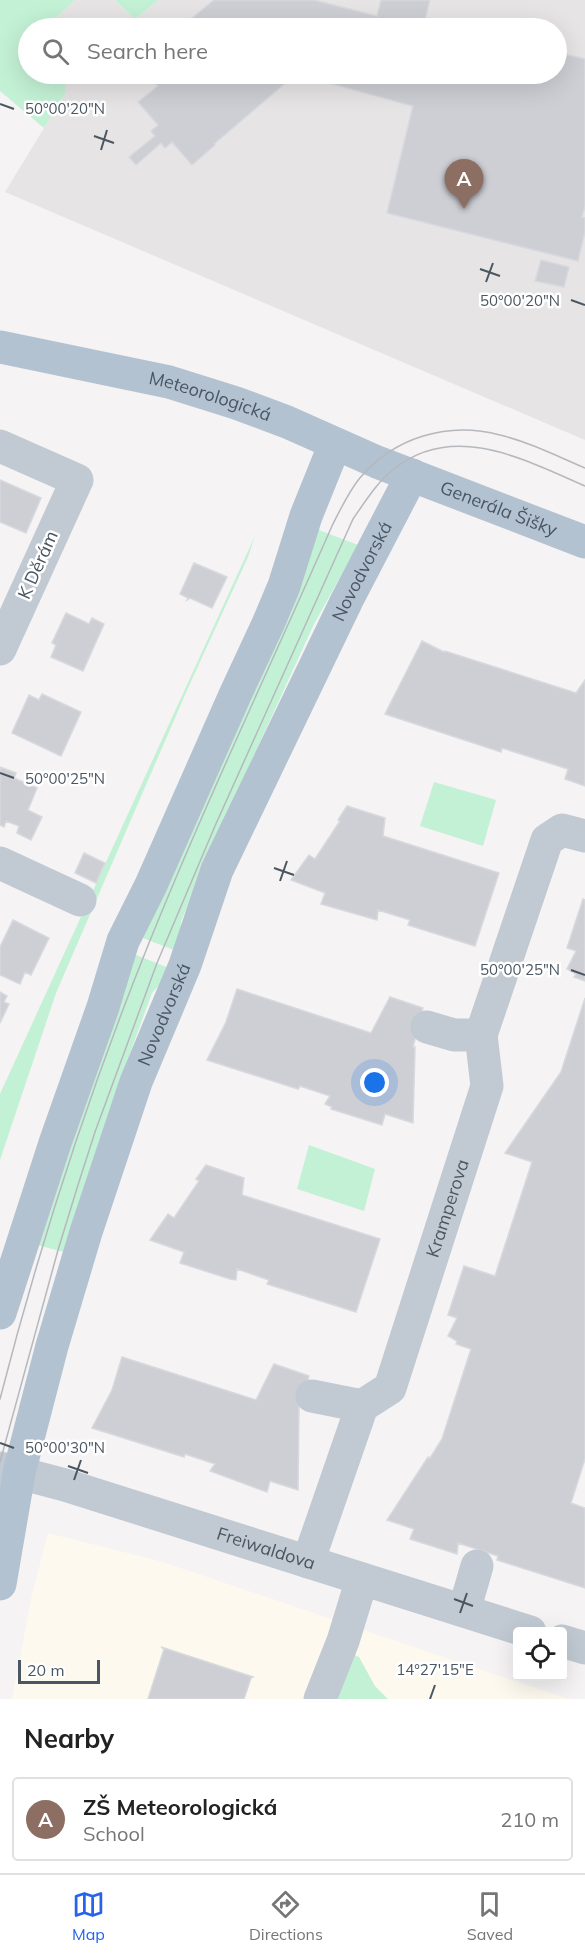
<!DOCTYPE html>
<html lang="en">
<head>
<meta charset="utf-8">
<style>
  body { margin:0; font-family:Mulish,sans-serif; background:#f2f2f2; color:#222 }
  .controls { position:absolute; right:18px; bottom:18px; display:grid; overflow:hidden; border-radius:6px; box-shadow:0 6px 24px #0002 }
  .controls button { width:54px; height:54px; display:grid; place-items:center; padding:0; border:0; border-bottom:2px solid #e0e0e0; background:#fff; color:#222; font:30px sans-serif }
  .scale { position:absolute; left:18px; bottom:15px; width:82px; box-sizing:border-box; padding-left:6px; border:3px solid #4a5661; border-top:0; font-size:16px; line-height:21px; white-space:nowrap; color:#4a5661; -webkit-text-stroke:4px #fff; paint-order:stroke }
  .you { position:absolute; left:375px; top:1083px; width:21px; height:21px; margin:-15px; border:4px solid #fff; border-radius:50%; background:#1a73e8; box-shadow:0 0 0 9px #1a73e833 }
  .badge { display:grid; place-items:center; width:39px; height:39px; border-radius:50%; background:#2563eb; color:#fff; font-size:20px; font-weight:700 }
  .pin { position:absolute; translate:-50% -50px; filter:drop-shadow(0 2px 3px #0008) }
  .pin::after { content:''; position:absolute; top:32px; width:21px; height:18px; background:inherit; clip-path:polygon(0 0,100% 0,50% 100%) }
  .list { margin:0; padding:0; list-style:none }
  h2 { display:flex; justify-content:space-between; align-items:center; height:78px; margin:0; padding:0 24px; font-size:26px }
  h2 small { font-size:20px; font-weight:400; color:#767676 }
  .list li { display:grid; grid-template-columns:39px 1fr auto; gap:18px; align-items:center; box-sizing:border-box; height:84px; margin:0 12px 12px; padding:0 12px; border:2px solid #e0e0e0; border-radius:6px }
  .list b { display:block; font-size:22px; white-space:nowrap }
  .list p { margin:0; font-size:20px; white-space:nowrap; color:#767676 }
  .list em { font-size:20px; font-style:normal; color:#767676 }
  .icon { flex:none; width:33px; height:33px; fill:none; stroke:currentColor; stroke-width:2; stroke-linecap:round; stroke-linejoin:round }
  .map { position:relative; flex:none; width:585px; height:1699px; overflow:hidden }
  .search { position:absolute; background:#fff; box-shadow:0 6px 24px #0002; left:18px; right:18px; top:18px; height:66px; display:flex; align-items:center; gap:15px; box-sizing:border-box; padding:0 21px; border-radius:33px; color:#767676; font-size:22px }
  .sheet { height:174px; background:#fff }
  nav { display:flex; justify-content:space-around; align-items:center; box-sizing:border-box; height:84px; border-top:2px solid #e0e0e0; background:#fff; font-size:16px; color:#767676 }
  nav a { display:grid; justify-items:center; gap:3px }
  nav .on { color:#2563eb }
  .map>svg:first-child { display:block }
  .commercial { fill:#fdf9ef }
  .education { fill:#e6e4e5 }
  .green { fill:#c3f1d5 }
  .building { fill:#cdcfd5; stroke:#d7d9de; stroke-width:1.5 }
  .lines { fill:none; stroke-linecap:round; stroke-linejoin:round }
  .minor { stroke:#c1cad2; stroke-width:33 }
  .major { stroke:#b3c2d1; stroke-width:33 }
  .tram { stroke:#b5b8bd; stroke-width:1.5 }
  .ticks { fill:none; stroke:#4a5661; stroke-width:2 }
  .labels { text-anchor:middle; stroke-width:5; stroke-linejoin:round; paint-order:stroke }
  .street-label { font-size:18px; fill:#4a5661; stroke:#fff }
  .ticks-label { font-size:15px; text-anchor:middle; fill:#4a5661; stroke:#fff; stroke-width:5; stroke-linejoin:round; paint-order:stroke }
</style>
</head>
<body>
<div class="map">
<svg width="585" height="1699" viewBox="0 0 585 1699">
  <rect width="100%" height="100%" fill="#f5f3f3"/>
  <path class="commercial" d="M48,1533l115,29 405,137h-556l20,-105z"/>
  <path class="education" d="M75,0h40l20,19 23,-19h427v440l-580,-248 61,-100 -2,-18h492v-46h-497l-2,-11z"/>
  <path class="green" d="M0,0h75l-18,17 2,11h-31v46h36l2,18 -22,36 -44,-37z
    M115,0h43l-23,19z
    M314,528l44,17 -44,79 -81,177 -52,120 -2,31 -44,-17z
    M255,536l-7,21 -60,131 -132,305 -56,167v-66z
    M434,782l62,18 -13,46 -63,-20z
    M129,952l42,17 -2,6 -17,18 -42,115 -46,144 -27,-7z
    M309,1145l66,24 -11,42 -67,-22z
    M348,1652l11,5 16,29 13,13h-55z"/>
  <path class="building" d="M214,0h100l63,16 4,-16h49l-7,27 8,1h-251z
    M564,54l21,5v147l-3,11 3,1v14l-7,29 -191,-48 26,-107 -117,-32 -82,70 1,1 -23,20 -20,-23 -7,6 -4,-5 -25,22 -7,-8 26,-21 -4,-5 7,-6 -20,-23 20,-16 -11,-12h409v-15l7,2z
    M541,260l28,7 -5,20 -29,-6z
    M0,480l41,18 -15,35 -26,-11z
    M194,563l33,14 -15,31 -22,-10 -3,2 1,-2 -8,-4z
    M66,613l23,11 3,-6 12,6 -21,47 -32,-14 5,-12 -4,-2z
    M422,641l22,11 1,-1 131,42 9,-13v106l-20,-7 3,-10 -66,-21 -1,4 -116,-38z
    M42,694l39,18 -20,44 -49,-23 17,-38 10,5z
    M0,767l16,6 -2,5 23,10 -9,22 14,7 -11,23 -14,-7 2,-7 -13,-5 -2,6 -4,-2z
    M347,806l38,12 -2,18 116,37 -24,73 -67,-21 2,-5 -32,-10 -1,10 -56,-16 4,-11 -34,-13 18,-25 6,4 25,-38 -2,-1z
    M84,853l21,10 -9,20 -21,-10z
    M583,899l2,1v81l-11,-4 2,-3 -9,-5 9,-18 -9,-3z
    M13,920l36,18 -18,37 -6,-3 -5,12 -20,-9v-28z
    M237,989l134,44 19,-36 33,11 -10,39h2l-2,76 -28,-9 -3,11 -51,-16 1,-2 -7,-3 5,-8 -30,-10 -2,3 -91,-29 19,-38z
    M0,992l7,4 -3,6 5,2 -9,19z
    M585,998v461l-14,44 14,5v80l-88,-28 1,-4 -40,-13 -1,11 -47,-15 4,-10 -27,-9 41,-63 2,1 12,-19 29,-90 -15,-5 1,-3 -9,-5 9,-18 -9,-3 16,-49 31,10 37,-114 -27,-9 56,-81z
    M206,1165l38,13 -2,17 138,44 -24,73 -89,-28 2,-4 -32,-11 -1,11 -6,-1 -50,-16 4,-11 -34,-12 18,-26 6,4 25,-37 -3,-2z
    M122,1357l134,43 18,-36 35,12 -10,29 -1,85 -28,-9 -3,11 -57,-21 5,-7 -30,-10 -1,3 -92,-29 20,-38z
    M161,1647l92,30 -2,1 -7,21h-96l16,-50z"/>
  <g class="lines">
    <g class="minor">
      <path d="M0,446l77,34 -77,169"/>
      <path d="M0,863l80,37"/>
      <path d="M427,1027l27,8h27"/>
      <path d="M312,1396l50,10"/>
      <path id="s1" d="M0,1468l65,17 465,147"/>
      <path id="s2" d="M308,1562l54,-156 28,-18 97,-302 -6,-51 66,-195 15,-10 23,6"/>
      <path d="M464,1611l13,-45"/>
      <path d="M562,1641l23,7"/>
      <path d="M320,1699l23,-58 19,-62"/>
    </g>
    <g class="major">
      <path id="s3" d="M0,347l169,35 67,21 51,19 90,40 208,80"/>
      <path d="M0,1313l55,-170 48,-136 20,-66 28,-56 84,-190 33,-71 16,-38 22,-70 29,-72"/>
      <path id="s4" d="M0,1584l19,-111 33,-127 34,-114 50,-150 49,-117 32,-95 130,-270 65,-125"/>
    </g>
    <path class="tram" d="M0,1399c39,-152 88,-304 147,-451 57,-142 123,-281 185,-422 8,-16 16,-33 27,-47 35,-42 89,-58 141,-44 29,7 57,21 85,33
      M0,1462l58,-212 20,-65 17,-53 62,-169 58,-137 138,-307c12,-17 24,-37 41,-50 60,-48 131,-9 191,17"/>
  </g>
  <path class="ticks" d="M0,104l14,5M94,136l20,7M101,150l6,-20M480,269l20,7M486,282l7,-19M571,300l14,5M0,773l14,5M274,868l20,7M280,881l7,-20M571,970l14,5M0,1443l14,5M68,1466l20,7M74,1480l7,-20M454,1599l19,7M460,1613l7,-20M430,1699l5,-14"/>
  <g class="labels">
    <g class="street-label">
      <text dy="6" stroke="none"><textPath href="#s3" startOffset="216">Meteorologická</textPath></text>
      <text dy="6" stroke="none"><textPath href="#s3" startOffset="526">Generála Šišky</textPath></text>
      <text transform="translate(38 565) rotate(-66)" y="6">K Děrám</text>
      <text dy="6" stroke="none"><textPath href="#s4" startOffset="1080">Novodvorská</textPath></text>
      <text dy="6" stroke="none"><textPath href="#s4" startOffset="594">Novodvorská</textPath></text>
      <text dy="6" stroke="none"><textPath href="#s2" startOffset="387">Kramperova</textPath></text>
      <text dy="6" stroke="none"><textPath href="#s1" startOffset="278">Freiwaldova</textPath></text>
    </g>
  </g>
  <g class="ticks-label">
    <text x="65" y="114">50°00'20"N</text>
    <text x="520" y="306">50°00'20"N</text>
    <text x="65" y="784">50°00'25"N</text>
    <text x="520" y="975">50°00'25"N</text>
    <text x="65" y="1453">50°00'30"N</text>
    <text x="435" y="1675">14°27'15"E</text>
  </g>
</svg>
<div class="controls">
<button><svg class="icon" aria-label="locate" viewBox="0 0 24 24"><circle cx="12" cy="12" r="6"/><path d="M12 2v4M12 18v4M2 12h4M18 12h4"/></svg></button>
</div>
<div class="scale">20 m</div>
<div class="you"></div>
<div class="pin badge" style="left:464px;top:209px;background:#8d6e63">A</div>
<div class="search"><svg class="icon" aria-label="search" viewBox="0 0 24 24"><circle cx="10" cy="10" r="6"/><path d="M15 15l6 6"/></svg>Search here</div>
</div>
<section class="sheet">
<h2>Nearby<small></small></h2>
<ul class="list">
<li><span class="badge" style="background:#8d6e63">A</span><div><b>ZŠ Meteorologická</b><p>School</p></div><em>210 m</em></li>
</ul>
</section>
<nav>
<a class="on"><svg class="icon" aria-label="map" viewBox="0 0 24 24"><path d="M3 6l6-2 6 2 6-2v14l-6 2-6-2-6 2zM9 4v14M15 6v14"/></svg>Map</a>
<a><svg class="icon" aria-label="directions" viewBox="0 0 24 24"><path d="M12 3l9 9-9 9-9-9zM9 14v-3h6M13 9l2 2-2 2"/></svg>Directions</a>
<a><svg class="icon" aria-label="saved" viewBox="0 0 24 24"><path d="M7 4h10v16l-5-4-5 4z"/></svg>Saved</a>
</nav>
</body>
</html>
